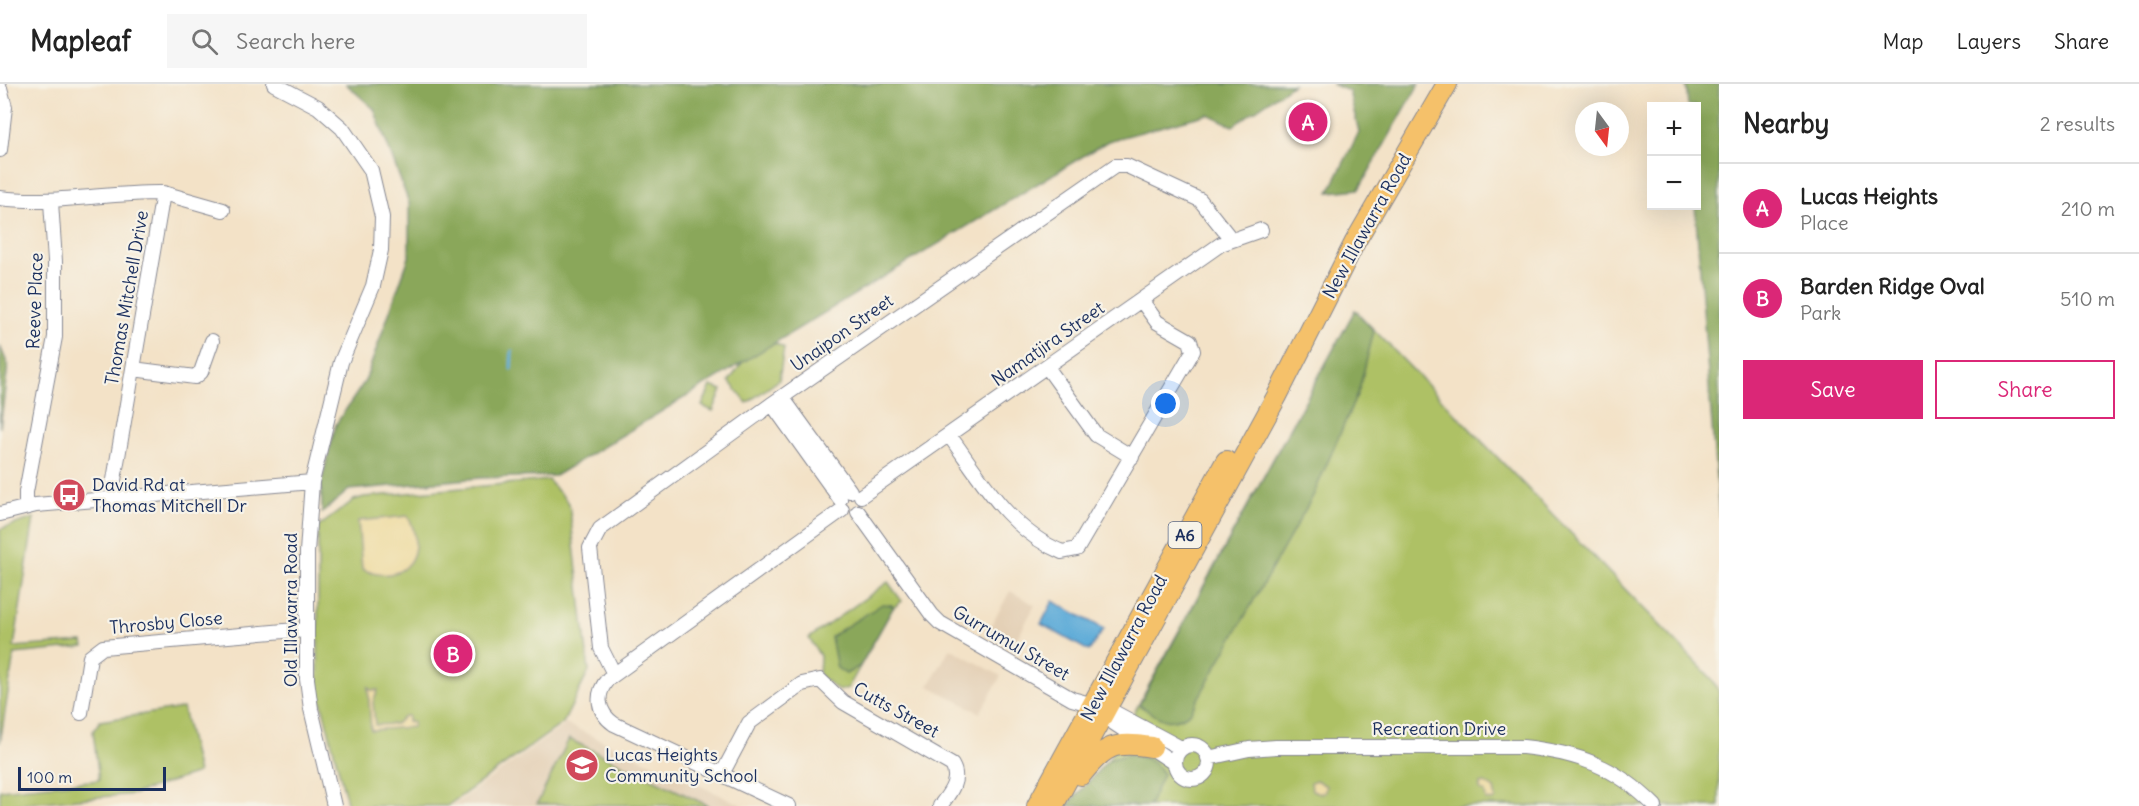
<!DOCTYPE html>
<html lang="en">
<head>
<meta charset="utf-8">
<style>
  body { margin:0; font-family:Delius,sans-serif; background:#f6f6f6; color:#222 }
  .controls { position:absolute; right:18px; top:18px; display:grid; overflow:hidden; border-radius:0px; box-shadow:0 6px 24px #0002 }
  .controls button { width:54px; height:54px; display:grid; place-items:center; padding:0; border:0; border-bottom:2px solid #e0e0e0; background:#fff; color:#222; font:30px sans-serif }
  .compass { position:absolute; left:1575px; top:18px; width:54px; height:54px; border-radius:50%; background:#fff; box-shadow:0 6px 24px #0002; rotate:165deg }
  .scale { position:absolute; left:18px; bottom:15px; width:148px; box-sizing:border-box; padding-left:6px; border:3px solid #1b2f5e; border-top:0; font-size:16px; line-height:21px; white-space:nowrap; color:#1b2f5e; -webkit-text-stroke:4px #f7f3e8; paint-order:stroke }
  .you { position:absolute; left:1166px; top:320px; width:21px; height:21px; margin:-15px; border:4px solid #fff; border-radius:50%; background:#1a73e8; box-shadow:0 0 0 9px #1a73e833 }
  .badge { display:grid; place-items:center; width:39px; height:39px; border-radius:50%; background:#db2777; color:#fff; font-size:20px; font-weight:700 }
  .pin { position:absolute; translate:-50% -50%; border:3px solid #fff; box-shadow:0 2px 6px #0006 }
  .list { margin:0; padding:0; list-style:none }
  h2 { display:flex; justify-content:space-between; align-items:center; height:78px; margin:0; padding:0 24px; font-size:26px }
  h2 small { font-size:20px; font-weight:400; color:#767676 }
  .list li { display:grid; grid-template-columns:39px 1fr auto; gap:18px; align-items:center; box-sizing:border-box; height:90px; padding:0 24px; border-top:2px solid #e0e0e0 }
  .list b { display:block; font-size:22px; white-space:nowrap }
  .list p { margin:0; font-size:20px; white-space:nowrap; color:#767676 }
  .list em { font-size:20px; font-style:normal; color:#767676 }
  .actions { display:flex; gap:12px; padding:18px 24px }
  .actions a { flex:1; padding:14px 0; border:2px solid #db2777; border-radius:0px; text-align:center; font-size:21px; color:#db2777 }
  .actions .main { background:#db2777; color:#fff }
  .icon { flex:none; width:33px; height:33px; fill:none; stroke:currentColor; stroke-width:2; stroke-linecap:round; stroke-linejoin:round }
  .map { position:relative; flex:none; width:1719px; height:722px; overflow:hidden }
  header { display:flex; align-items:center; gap:36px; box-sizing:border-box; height:84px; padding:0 30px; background:#fff; border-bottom:2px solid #e0e0e0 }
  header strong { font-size:28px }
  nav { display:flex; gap:33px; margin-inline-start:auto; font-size:21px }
  .search { width:420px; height:54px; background:#f6f6f6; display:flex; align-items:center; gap:15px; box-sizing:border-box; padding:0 21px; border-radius:0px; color:#767676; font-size:22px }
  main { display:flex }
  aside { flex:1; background:#fff }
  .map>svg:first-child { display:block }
  .built { fill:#e4d0b6 }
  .green { fill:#aec165; stroke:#647862; stroke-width:1.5 }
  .forest { fill:#8aa75a; stroke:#526b5c; stroke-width:1.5 }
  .sand { fill:#eeda9e; stroke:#84847e; stroke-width:1.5 }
  .water { fill:#5eacd8; stroke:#3c6e9b; stroke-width:1.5 }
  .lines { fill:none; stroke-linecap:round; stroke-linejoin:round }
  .stream { stroke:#5eacd8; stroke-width:3 }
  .minor-casing { stroke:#878892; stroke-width:16 }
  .highway-casing { stroke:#878892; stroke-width:22 }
  .minor { stroke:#fff; stroke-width:14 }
  .highway { stroke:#f5c16b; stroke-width:20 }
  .labels { text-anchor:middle; stroke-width:4.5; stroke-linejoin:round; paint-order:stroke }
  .shield { fill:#f7f3e8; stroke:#5d6a87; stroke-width:1.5 }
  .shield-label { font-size:16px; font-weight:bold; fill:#1b2f5e }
  .street-label { font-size:18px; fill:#1b2f5e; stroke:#f7f3e8 }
  .poi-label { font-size:18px; fill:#1b2f5e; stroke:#f7f3e8; text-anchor:start }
</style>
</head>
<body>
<header>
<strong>Mapleaf</strong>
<div class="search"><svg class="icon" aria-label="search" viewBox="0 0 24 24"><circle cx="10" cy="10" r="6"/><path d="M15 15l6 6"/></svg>Search here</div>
<nav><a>Map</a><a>Layers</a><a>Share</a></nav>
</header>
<main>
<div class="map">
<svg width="1719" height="722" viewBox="0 0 1719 722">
  <rect width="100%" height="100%" fill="#f7f3e8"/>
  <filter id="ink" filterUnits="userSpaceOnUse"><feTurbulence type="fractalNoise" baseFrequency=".0167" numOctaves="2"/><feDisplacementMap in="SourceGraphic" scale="12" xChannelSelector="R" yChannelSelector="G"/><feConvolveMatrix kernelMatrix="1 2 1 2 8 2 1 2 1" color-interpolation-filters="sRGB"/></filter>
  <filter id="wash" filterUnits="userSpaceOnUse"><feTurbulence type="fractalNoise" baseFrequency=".008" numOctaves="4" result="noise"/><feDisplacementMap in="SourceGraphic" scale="24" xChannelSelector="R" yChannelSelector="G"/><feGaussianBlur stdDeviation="1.35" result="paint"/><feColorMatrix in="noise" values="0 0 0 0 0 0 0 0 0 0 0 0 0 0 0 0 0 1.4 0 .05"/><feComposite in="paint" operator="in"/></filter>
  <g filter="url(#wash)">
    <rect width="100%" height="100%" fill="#f3e2c7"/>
    <path class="built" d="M1010,507l25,14 -22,41 -26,-13z
      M950,564l51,28 -21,37 -51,-27z
      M566,640l178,82h-292z"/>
    <path class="green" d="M1355,226l357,369 7,13v114h-652l41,-46z
      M766,260h11l7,4 -5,32 -32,23 -18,-22 20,-28z
      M711,302l11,4 -9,21 -11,-5z
      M548,396l21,23 20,168 -26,52 -116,83h-99l-30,-117v-162l36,-27 10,-3z
      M34,434l-20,129 69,-5 1,5 -70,7 -14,89v-214z
      M888,498l14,19 -9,7 -45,80 -9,3 -20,-16 1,-19 -11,-18z
      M183,624l15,65 -64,21 -134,12v-16l99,-10 -6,-49 7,-10z
      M569,655l6,3 134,64 -172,-2z"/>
    <path class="forest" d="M346,0h947l-60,42 -25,-12 -100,27 -553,335 -75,2 -131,12 -27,23 -1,-30 15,-59 29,-43 44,-124v-54l-35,-94z
      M1332,0h87l-60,105 -30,3 30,-60 -10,-41z
      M1686,0h33v433l-24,-311 1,-100h-8z
      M1355,226l19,21 -15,59 -46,106 -123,217c-24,15 -30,5 -51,-8z
      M0,262l8,19 -8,63z
      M882,520l10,1 1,3 -33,58 -14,8 -9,-6 -6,-31c17,-13 34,-21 51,-33z
      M1125,671c17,1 28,3 38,19l-14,32h-82l41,-46z"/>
    <path class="sand" d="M408,432c20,38 -4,72 -46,53l-4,-48z
      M368,602l2,4h8l-5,12 2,23 21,-1 8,-8h4v6h5v5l-42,3z
      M1316,696l10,6 -1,6 -6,1 -7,-3 -1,-8z
      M1485,699l9,6 2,10 -3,2 -7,-1 -1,-7 -5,-3v-6z"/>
    <path class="water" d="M1053,517l51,28 -15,22 -48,-27z"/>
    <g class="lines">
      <path class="stream" d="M511,285l1,-18"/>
    </g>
  </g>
  <g filter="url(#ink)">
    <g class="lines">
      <g class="minor-casing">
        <path id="minor" d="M274,0l44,23 24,21 29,42 11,47 -1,33 -8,36 -32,76 -29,120 -5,70v127l4,30 23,97
          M0,4l5,19 -5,43
          M163,109l60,17
          M0,114c55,7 108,-6 163,-5l-49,287 1,18
          M1047,283l49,68 36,22
          M133,285l62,8 6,-5 11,-31
          M782,313l68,94
          M772,320l68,95
          M949,351c33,45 60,95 113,117l15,-3 116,-198 -3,-10 -33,-19 -16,-22
          M861,412l360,-252 40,-14
          M26,422v-14l29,-155v-76l-4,-59
          M858,428l74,103 8,8 132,76 36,10 73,39
          M0,430l36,-9 276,-23
          M614,590l-13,-26 -11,-100 10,-19 172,-125 343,-238h12l73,34 31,39
          M1097,628l77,51
          M81,629l9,-56 13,-10 193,-17 10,2
          M1175 678a17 17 0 1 1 34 0a17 17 0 1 1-34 0Z
          M1208,674l41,-9 27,-2h247c55,6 92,19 132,59
          M722,690l27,-51 53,-39 18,-4 23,22 109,63c9,15 -3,29 -12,41
          M789,722l-175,-82c-17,-12 -19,-30 -6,-45l234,-169"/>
      </g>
      <g class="highway-casing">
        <path id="highway" d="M1081,691c24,-30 33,-34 71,-28
          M1037,722l189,-345
          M1053,722l224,-410 78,-154 92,-158"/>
      </g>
      <use href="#minor" class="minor"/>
      <use href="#highway" class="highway"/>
    </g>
  </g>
  <defs>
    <g id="bus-disc" transform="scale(1.725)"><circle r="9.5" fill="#d1495b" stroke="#f7f3e8"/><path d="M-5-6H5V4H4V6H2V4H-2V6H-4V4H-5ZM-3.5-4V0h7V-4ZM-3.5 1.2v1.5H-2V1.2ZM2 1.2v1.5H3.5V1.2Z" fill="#fff"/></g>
    <g id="school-disc" transform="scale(1.725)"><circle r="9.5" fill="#d1495b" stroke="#f7f3e8"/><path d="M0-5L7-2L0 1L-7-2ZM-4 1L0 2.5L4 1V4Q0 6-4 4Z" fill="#fff"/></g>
  </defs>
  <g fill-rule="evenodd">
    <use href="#bus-disc" x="69" y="411"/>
    <use href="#school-disc" x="582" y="681"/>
  </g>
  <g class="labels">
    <rect class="shield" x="1168.5" y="438" width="33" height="26" rx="4.5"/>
    <g class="shield-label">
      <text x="1185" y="457">A6</text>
    </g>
    <g class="street-label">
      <text transform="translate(1367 142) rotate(-61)" y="6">New Illawarra Road</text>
      <text transform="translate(127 214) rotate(-80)" y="6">Thomas Mitchell Drive</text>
      <text transform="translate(35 217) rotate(-88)" y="6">Reeve Place</text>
      <text transform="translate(842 249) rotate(-35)" y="6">Unaipon Street</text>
      <text transform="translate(1048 260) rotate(-35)" y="6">Namatjira Street</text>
      <text transform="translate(291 526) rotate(-90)" y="6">Old Illawarra Road</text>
      <text transform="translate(166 539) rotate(-5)" y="6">Throsby Close</text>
      <text transform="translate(1011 559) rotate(30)" y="6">Gurrumul Street</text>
      <text transform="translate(1124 564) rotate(-62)" y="6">New Illawarra Road</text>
      <text transform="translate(896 626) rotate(29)" y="6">Cutts Street</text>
      <text x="1439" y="651">Recreation Drive</text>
    </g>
    <g class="poi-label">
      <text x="92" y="407">David Rd at<tspan x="92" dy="21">Thomas Mitchell Dr</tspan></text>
      <text x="605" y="677">Lucas Heights<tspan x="605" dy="21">Community School</tspan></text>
    </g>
  </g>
</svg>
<div class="controls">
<button>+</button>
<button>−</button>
</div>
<svg class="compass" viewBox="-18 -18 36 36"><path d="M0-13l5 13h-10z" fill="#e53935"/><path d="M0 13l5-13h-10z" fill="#767676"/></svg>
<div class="scale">100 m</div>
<div class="you"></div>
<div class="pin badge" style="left:1308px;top:38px">A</div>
<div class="pin badge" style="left:453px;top:570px">B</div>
</div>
<aside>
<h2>Nearby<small>2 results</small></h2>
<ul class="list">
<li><span class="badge">A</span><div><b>Lucas Heights</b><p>Place</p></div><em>210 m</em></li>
<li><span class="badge">B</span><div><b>Barden Ridge Oval</b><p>Park</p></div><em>510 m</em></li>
</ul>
<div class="actions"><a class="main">Save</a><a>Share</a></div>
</aside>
</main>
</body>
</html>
